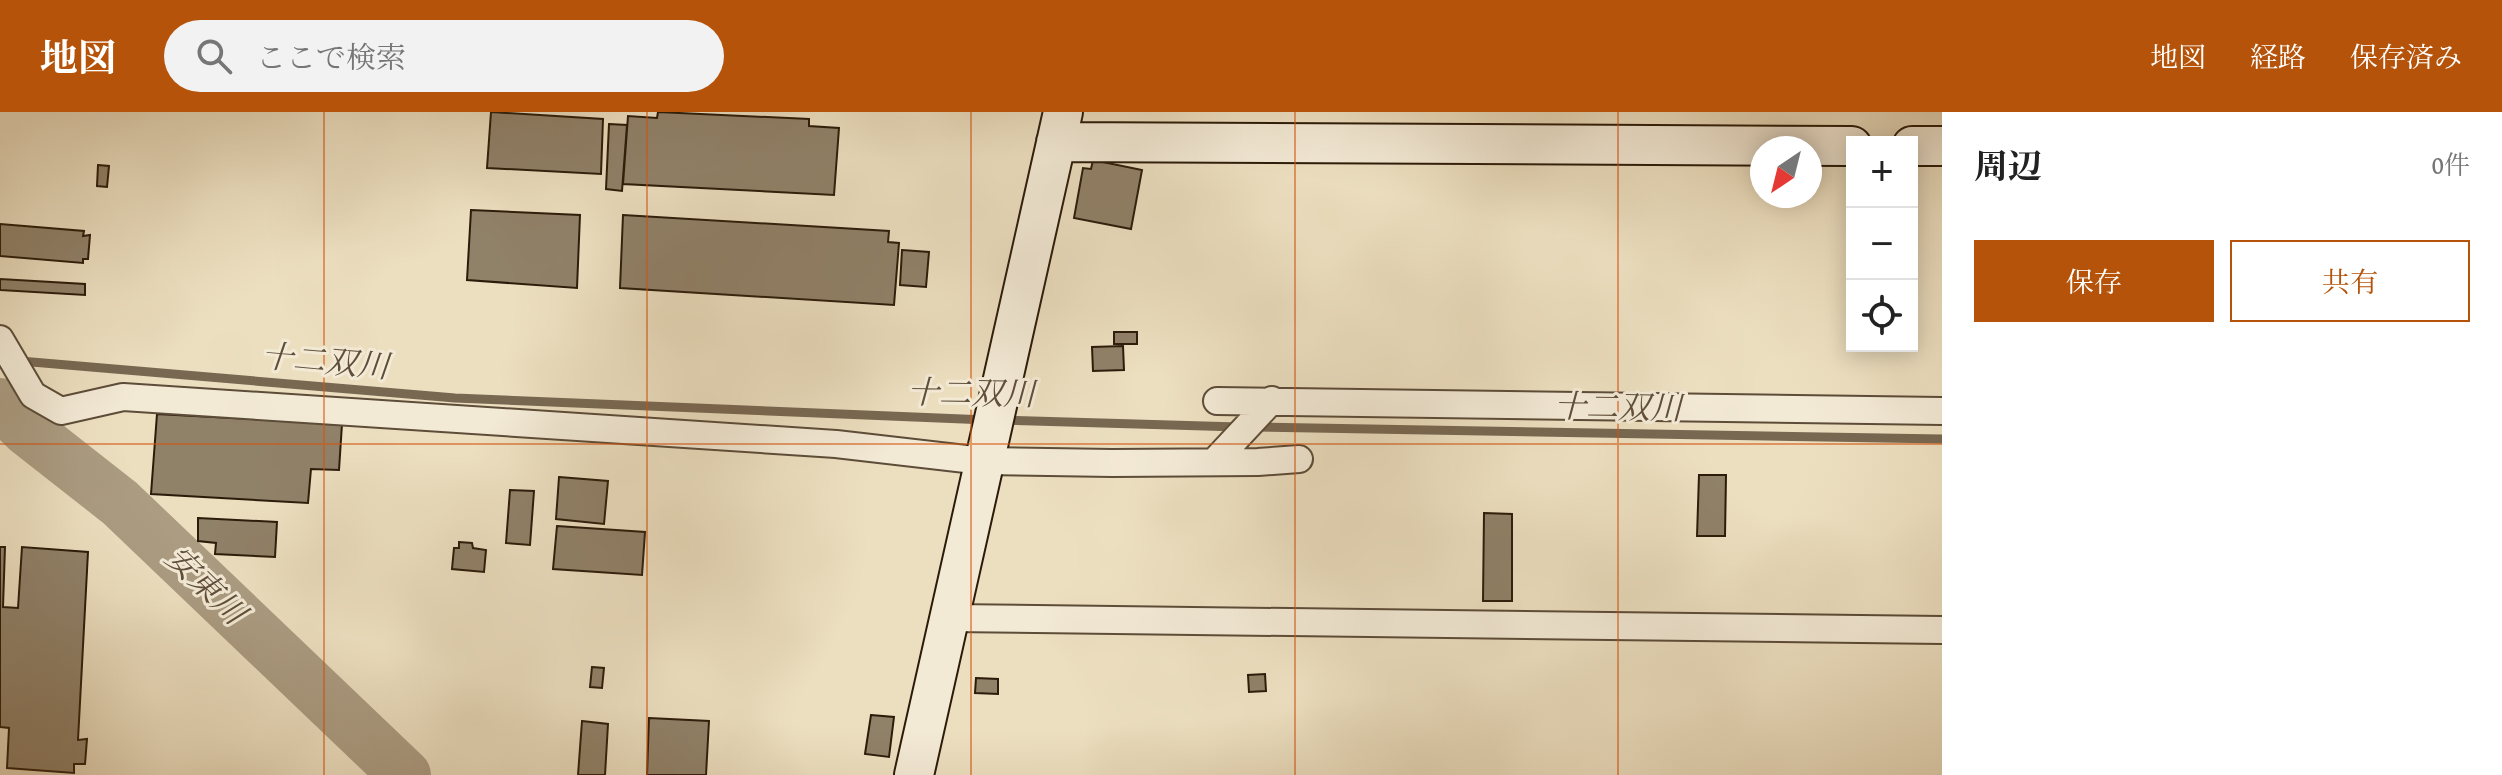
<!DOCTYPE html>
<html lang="ja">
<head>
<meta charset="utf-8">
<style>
  body { margin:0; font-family:"Gentium Book Plus","Noto Serif JP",serif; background:#f2f2f2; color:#222 }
  .controls { position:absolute; right:24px; top:24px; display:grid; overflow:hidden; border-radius:0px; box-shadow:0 4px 20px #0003 }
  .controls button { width:72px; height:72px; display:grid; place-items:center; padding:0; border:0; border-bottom:2px solid #e0e0e0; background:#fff; color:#222; font:40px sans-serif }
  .compass { position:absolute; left:1750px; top:24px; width:72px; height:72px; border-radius:50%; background:#fff; box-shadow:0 4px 20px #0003; rotate:215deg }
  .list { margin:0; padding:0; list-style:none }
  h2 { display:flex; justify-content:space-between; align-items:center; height:104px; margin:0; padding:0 32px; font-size:34px }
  h2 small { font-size:26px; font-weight:400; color:#767676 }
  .actions { display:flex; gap:16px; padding:24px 32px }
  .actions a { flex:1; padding:18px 0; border:2px solid #b45309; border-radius:0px; text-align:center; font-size:28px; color:#b45309 }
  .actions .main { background:#b45309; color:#fff }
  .icon { flex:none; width:44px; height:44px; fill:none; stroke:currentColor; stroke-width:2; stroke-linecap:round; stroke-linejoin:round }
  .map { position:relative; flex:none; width:1942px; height:663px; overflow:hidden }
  header { display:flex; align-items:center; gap:48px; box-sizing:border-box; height:112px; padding:0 40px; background:#b45309; color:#fff }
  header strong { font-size:38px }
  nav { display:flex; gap:44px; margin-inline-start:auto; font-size:28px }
  .search { width:560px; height:72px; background:#f2f2f2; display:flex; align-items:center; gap:20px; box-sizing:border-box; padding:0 28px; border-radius:44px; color:#767676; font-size:30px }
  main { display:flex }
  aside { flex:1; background:#fff }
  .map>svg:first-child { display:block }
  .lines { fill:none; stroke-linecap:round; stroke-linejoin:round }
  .stream { stroke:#786852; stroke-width:9 }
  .river { stroke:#ab9c82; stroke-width:52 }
  .building { fill:#908169; stroke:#2c1b0a; stroke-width:2 }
  .street-casing { stroke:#5c4c38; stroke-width:30 }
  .secondary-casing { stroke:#2c1b0a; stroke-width:42 }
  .street { stroke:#f3ead6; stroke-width:26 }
  .secondary { stroke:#f3ead6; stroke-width:38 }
  .grid { fill:none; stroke:#d5530c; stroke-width:2; stroke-opacity:0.55 }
  .labels { text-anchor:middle; stroke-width:6; stroke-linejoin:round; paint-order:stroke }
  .water-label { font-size:32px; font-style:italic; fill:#5f4f3a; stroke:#f3ead6 }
</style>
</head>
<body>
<header>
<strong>地図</strong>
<div class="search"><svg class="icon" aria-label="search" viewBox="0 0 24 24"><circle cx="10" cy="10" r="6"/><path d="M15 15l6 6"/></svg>ここで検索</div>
<nav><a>地図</a><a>経路</a><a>保存済み</a></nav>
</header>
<main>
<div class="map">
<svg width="1942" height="663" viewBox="0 0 1942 663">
  <rect width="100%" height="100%" fill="#ecdfc0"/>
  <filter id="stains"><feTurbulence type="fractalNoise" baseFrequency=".0025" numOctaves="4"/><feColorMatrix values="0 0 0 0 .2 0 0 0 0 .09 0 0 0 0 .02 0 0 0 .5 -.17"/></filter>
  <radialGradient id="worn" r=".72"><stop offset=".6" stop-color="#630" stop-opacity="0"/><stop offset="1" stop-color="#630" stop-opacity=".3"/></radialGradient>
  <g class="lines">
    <path class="stream" d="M20,249l435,37 532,22
      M1002,308l237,7
      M1254,315l688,12"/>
    <path class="river" d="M0,292l27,26 93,73 285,272"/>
  </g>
  <path class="building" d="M491,0l112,7 -2,55 -114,-6z
    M658,0l151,7v7l30,2 -5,67 -211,-11 5,-68 29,2z
    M609,12l18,1 -5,66 -16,-2z
    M1093,48l49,10 -11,59 -57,-11 9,-50 8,1z
    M98,53l11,1 -2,21 -10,-1z
    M471,98l109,5 -3,73 -110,-8z
    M623,103l266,16 -1,11 11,1 -5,62 -274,-17z
    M0,112l84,7 -1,5 7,-1 -2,24h-5v4l-83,-7z
    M902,138l27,2 -3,35 -26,-2z
    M0,167l85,5v11l-85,-5z
    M1114,220h23v12h-23z
    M1123,234l1,24 -31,1 -1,-24z
    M157,302l185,10 -3,46 -28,-1 -3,34 -157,-9z
    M1699,363h27l-1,61h-28z
    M559,365l49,4 -4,43 -48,-5z
    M510,378l24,1 -4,54 -24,-2z
    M1484,401l28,1v87h-29z
    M198,406l79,4 -2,35 -60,-3 1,-11 -18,-2z
    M557,414l88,6 -3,43 -89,-6z
    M459,430l13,1 1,5 13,2 -2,22 -32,-3 2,-21h5z
    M0,435h5l-2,60 15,1 4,-61 66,5 -10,188 9,-1 -2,25h-11v9l-67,-5 2,-40 -9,-1z
    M592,555l12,1 -2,20 -12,-1z
    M1265,562l1,17 -17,1 -1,-17z
    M976,566l22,1v15l-23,-1z
    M871,603l23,2 -5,40 -24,-3z
    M649,606l60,3 -3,54h-59z
    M582,609l26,3 -3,51h-27z"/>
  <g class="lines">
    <g class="street-casing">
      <path id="street" d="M0,227l33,56 28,16 62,-14 713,47 147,17 129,2 146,-1 41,-3
        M1217,289l725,10
        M1214,350l58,-62
        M950,506l992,12"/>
    </g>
    <g class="secondary-casing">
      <path id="secondary" d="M1056,30l796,4
        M1912,34h30
        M914,663l149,-663"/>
    </g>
    <use href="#street" class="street"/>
    <use href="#secondary" class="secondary"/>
  </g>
  <path class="grid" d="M324,0v663M647,0v663M971,0v663M1295,0v663M1618,0v663M0,332h1942"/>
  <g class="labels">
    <g class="water-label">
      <text transform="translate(325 249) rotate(5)" y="11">十二双川</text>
      <text transform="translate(971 281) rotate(1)" y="11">十二双川</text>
      <text transform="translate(1618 295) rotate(1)" y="11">十二双川</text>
      <text transform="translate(206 473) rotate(44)" y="11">安東川</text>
    </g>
  </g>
  <rect width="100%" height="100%" filter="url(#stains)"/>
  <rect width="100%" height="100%" fill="url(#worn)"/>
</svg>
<div class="controls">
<button>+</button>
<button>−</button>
<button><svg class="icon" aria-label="locate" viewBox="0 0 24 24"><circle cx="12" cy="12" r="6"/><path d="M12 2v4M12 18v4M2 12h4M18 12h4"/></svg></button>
</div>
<svg class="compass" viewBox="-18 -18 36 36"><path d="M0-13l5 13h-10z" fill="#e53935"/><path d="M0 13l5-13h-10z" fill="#767676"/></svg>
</div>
<aside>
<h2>周辺<small>0件</small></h2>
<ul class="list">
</ul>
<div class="actions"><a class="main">保存</a><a>共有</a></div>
</aside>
</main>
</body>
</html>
